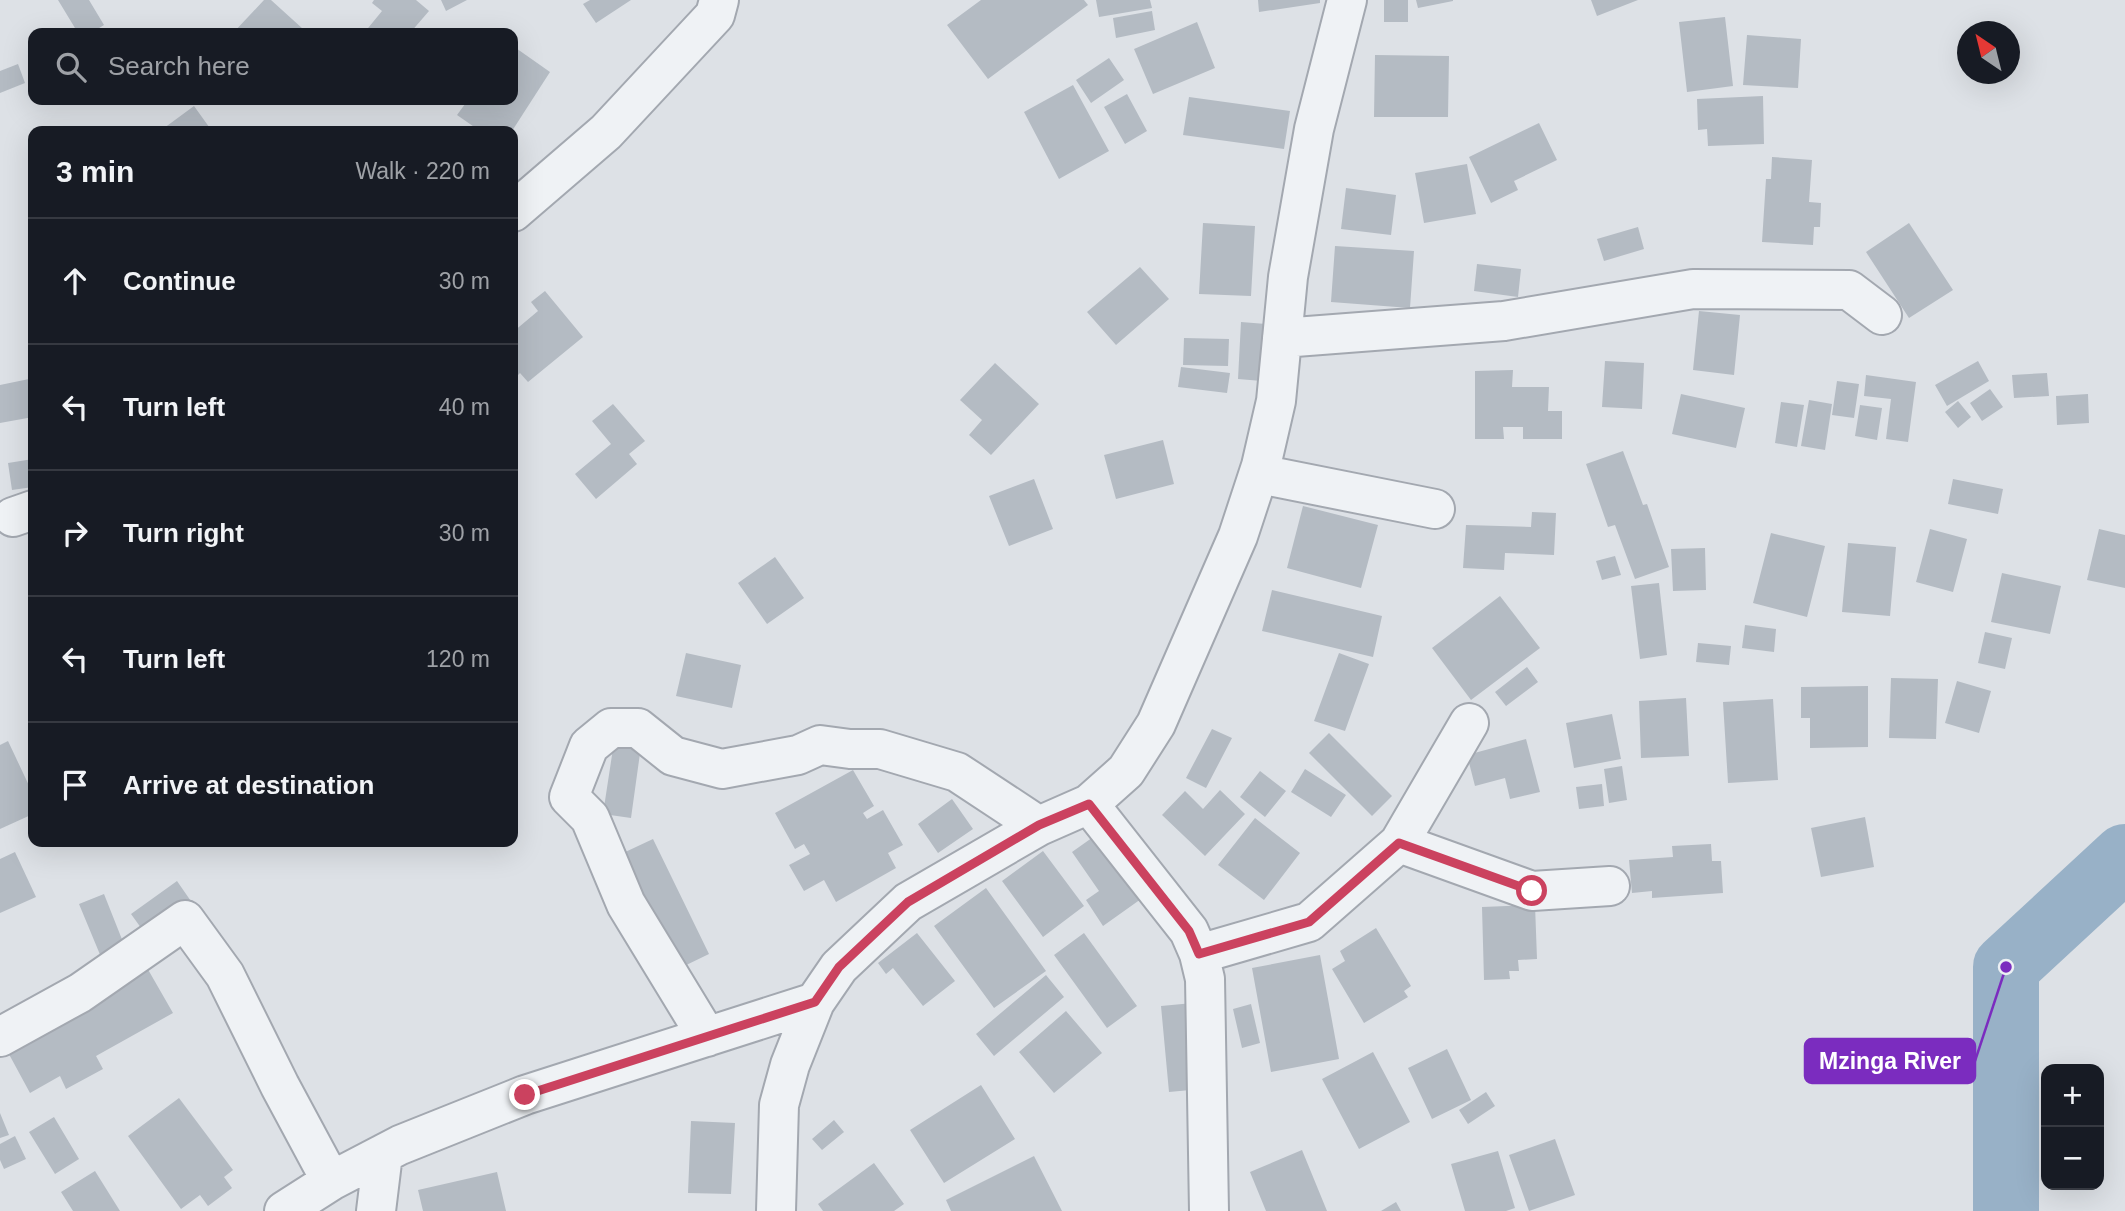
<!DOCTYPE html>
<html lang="en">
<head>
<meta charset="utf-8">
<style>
  body { margin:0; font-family:Arial,sans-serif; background:#242831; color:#f1f3f6 }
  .controls { position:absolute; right:21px; bottom:21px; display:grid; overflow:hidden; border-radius:14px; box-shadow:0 7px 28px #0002 }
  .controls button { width:63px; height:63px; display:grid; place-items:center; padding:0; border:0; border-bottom:2px solid #363941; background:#171b24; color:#f1f3f6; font:35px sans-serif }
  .compass { position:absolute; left:1957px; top:21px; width:63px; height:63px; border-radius:50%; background:#171b24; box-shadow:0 7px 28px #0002; rotate:325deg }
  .stop { position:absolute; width:21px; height:21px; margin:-16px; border:5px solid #cb425f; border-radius:50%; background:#fff }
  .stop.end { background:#cb425f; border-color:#fff; box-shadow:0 2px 7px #0008 }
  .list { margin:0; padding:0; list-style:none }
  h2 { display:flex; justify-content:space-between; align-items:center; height:91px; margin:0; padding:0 28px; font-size:30px }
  h2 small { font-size:23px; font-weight:400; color:#9ea1a6 }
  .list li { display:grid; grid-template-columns:46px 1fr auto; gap:21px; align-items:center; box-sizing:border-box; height:126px; padding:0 28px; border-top:2px solid #363941 }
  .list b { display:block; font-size:26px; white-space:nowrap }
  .list em { font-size:23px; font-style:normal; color:#9ea1a6 }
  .icon { flex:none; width:38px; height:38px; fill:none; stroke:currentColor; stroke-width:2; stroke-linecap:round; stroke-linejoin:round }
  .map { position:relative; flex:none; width:2125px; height:1211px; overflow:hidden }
  .search { position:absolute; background:#171b24; box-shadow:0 7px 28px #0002; left:28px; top:28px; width:490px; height:77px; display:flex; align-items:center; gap:18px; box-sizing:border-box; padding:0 24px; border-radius:14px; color:#9ea1a6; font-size:26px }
  .panel { position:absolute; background:#171b24; box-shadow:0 7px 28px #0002; left:28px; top:126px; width:490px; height:721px; border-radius:14px }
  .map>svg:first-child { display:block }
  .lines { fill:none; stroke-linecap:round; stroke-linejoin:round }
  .river { stroke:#98b1c7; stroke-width:66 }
  .building { fill:#b4bbc3 }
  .street-casing { stroke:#a3a8b0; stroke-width:42 }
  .street { stroke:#eff2f5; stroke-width:38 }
  .route { stroke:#cb425f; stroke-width:9 }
  .leader { fill:none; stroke:#7b2cbf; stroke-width:2.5 }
  .callout-dot { fill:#7b2cbf; stroke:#ecf0f4; stroke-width:2.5 }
  .callout { fill:#7b2cbf; stroke:#7b2cbf; stroke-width:2.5 }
  .callout-label { font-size:23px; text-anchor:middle; font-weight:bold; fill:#fff }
</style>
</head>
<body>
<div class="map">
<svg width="2125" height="1211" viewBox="0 0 2125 1211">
  <rect width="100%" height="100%" fill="#dde1e6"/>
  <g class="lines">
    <path class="river" d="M2006,1211v-244l119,-110"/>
  </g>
  <path class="building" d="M58,0h31l15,25 -13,8h-13z
    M264,0h7l32,29 -3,4h-67z
    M374,0h42l13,11 -19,22h-46l18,-22 -10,-8z
    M441,0h26l-21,11z
    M590,0h41l-35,23 -13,-19z
    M981,0h103l4,5 -100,74 -41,-54z
    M1096,0h54l2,8 -53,9z
    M1258,0h62v3l-61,9z
    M1384,0h24v22h-24z
    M1416,0h37v1l-35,7z
    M1591,0h47l-41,16z
    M1152,11l3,19 -39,8 -3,-20z
    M1725,17l8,69 -46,6 -8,-70z
    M1197,22l18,46 -62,26 -19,-45z
    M1747,35l54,4 -3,49 -55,-3z
    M513,46l37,26 -38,59h-32l-23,-16 11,-15h45z
    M1375,55l74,1 -1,61h-74z
    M1109,58l15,22 -33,23 -15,-23z
    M18,64l7,19 -25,10v-22z
    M1073,85l36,66 -50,28 -35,-67z
    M1127,94l20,37 -22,13 -21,-37z
    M1763,96l1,48 -56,2 -1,-17 -9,1 -1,-31z
    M1189,97l101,14 -6,38 -101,-14z
    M194,106l18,25h-52z
    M1539,123l18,37 -43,21 4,9 -27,13 -22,-46z
    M1772,157l40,3 -3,42 12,1 -1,24h-6l-1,18 -51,-3 4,-63h5z
    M1467,164l9,50 -52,9 -9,-50z
    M1346,188l50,7 -5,40 -50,-6z
    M1203,223l52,3 -4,70 -52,-2z
    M1909,223l44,67 -44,28 -43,-66z
    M1638,227l6,22 -40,12 -7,-22z
    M1335,246l79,5 -4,57 -79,-6z
    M1477,264l44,5 -3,28 -44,-6z
    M1140,267l29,32 -53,46 -29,-33z
    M545,291l38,46 -55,45 -8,-9 -7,7v-48l25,-21 -7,-9z
    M1699,311l41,4 -6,60 -41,-5z
    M1241,322l25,2 -4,57 -24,-2z
    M1184,338l45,1 -1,27 -45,-1z
    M1605,361l39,2 -2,46 -40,-2z
    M1978,361l11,20 -42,25 -12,-21z
    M995,363l44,41 -48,51 -22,-20 13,-15 -22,-20z
    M1181,367l49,6 -3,20 -49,-6z
    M1513,370l-1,17h37l-1,24h14v28h-39v-12h-20l1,12h-29v-68z
    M2047,373l2,23 -35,2 -2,-23z
    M1866,375l50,7 -8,60 -22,-3 5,-40 -27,-3z
    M29,379l4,38 -33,6v-38z
    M1837,381l22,3 -5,34 -22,-3z
    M1990,389l13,18 -21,14 -12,-18z
    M1681,394l64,14 -9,40 -64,-14z
    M2088,394l1,29 -32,2 -1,-29z
    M1809,400l23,4 -7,46 -24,-4z
    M1958,401l13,16 -13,11 -13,-16z
    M1781,402l23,3 -7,42 -22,-4z
    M613,404l32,37 -16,13 8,10 -41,35 -21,-25 36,-30 -19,-23z
    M1860,405l22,3 -5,32 -22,-4z
    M1163,440l11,44 -58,15 -12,-44z
    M1623,451l20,54 4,-1 22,63 -34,12 -20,-54 -7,2 -22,-63z
    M33,459v28l-21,3 -4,-27z
    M1034,479l19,50 -44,17 -20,-50z
    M1953,479l50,10 -5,25 -50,-10z
    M1303,506l75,19 -17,63 -74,-20z
    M1532,512l24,1 -2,42 -49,-2 -1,17 -41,-2 3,-43 65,2z
    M1930,529l37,10 -14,53 -37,-10z
    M2099,529l26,6v53l-38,-8z
    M1771,533l54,13 -18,71 -54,-14z
    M1848,543l48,4 -6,69 -48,-4z
    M1705,548l1,42 -33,1 -2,-42z
    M1615,556l6,19 -19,5 -6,-19z
    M775,557l29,41 -37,26 -29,-41z
    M2002,573l59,13 -11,48 -59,-12z
    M1659,583l8,72 -27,4 -9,-73z
    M1272,590l110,26 -9,41 -111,-26z
    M1500,596l40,52 -69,52 -39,-52z
    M1745,625l31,4 -2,23 -32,-4z
    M1985,632l27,6 -7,31 -27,-6z
    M1698,643l33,3 -2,19 -33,-3z
    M686,653l55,12 -9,43 -56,-12z
    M1339,653l30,11 -24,67 -31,-10z
    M1527,667l11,15 -32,24 -11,-14z
    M1891,678l47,1 -2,60 -47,-1z
    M1957,681l34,10 -12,42 -34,-10z
    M1868,686v61l-58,1v-30h-9v-31z
    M1686,698l3,58 -48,2 -2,-57z
    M1773,699l5,81 -50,3 -5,-81z
    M1612,714l9,45 -47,9 -8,-45z
    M1212,729l20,9 -26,50 -20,-10z
    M1329,733l63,63 -20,20 -63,-63z
    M1526,739l14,53 -30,7 -5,-21 -30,8 -8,-31z
    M8,741l25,53v20l-33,15v-84z
    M614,742l27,4 -10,72 -28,-4z
    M1622,766l5,34 -18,3 -5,-34z
    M1305,769l41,26 -15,22 -40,-25z
    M853,770l21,36 -11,7 4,6 16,-9 20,35 -15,8 8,15 -60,34 -12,-22 -20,11 -15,-26 21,-11 -6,-10 -9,5 -20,-36z
    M1260,771l26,20 -21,26 -25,-20z
    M1602,784l2,22 -25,3 -3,-22z
    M1220,790l25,24 -40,42 -43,-41 23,-24 18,18z
    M952,799l21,30 -35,24 -20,-29z
    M1865,817l9,50 -53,10 -10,-49z
    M1255,818l45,35 -36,47 -46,-35z
    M1096,835l45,64 -38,27 -17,-26 13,-9 -27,-39z
    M653,839l56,115 -31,15 -57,-115z
    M1711,844l1,17h9l2,32 -71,5v-7l-20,2 -3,-33 44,-3 -1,-11z
    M1043,851l41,55 -41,31 -41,-56z
    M15,852l21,45 -36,16v-54z
    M177,881l18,26 -46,32 -18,-25z
    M986,888l60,83 -52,37 -60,-82z
    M104,894l21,53 -24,10 -22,-53z
    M1535,905l2,54 -19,1 1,11h-10l1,8 -26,1 -2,-73z
    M1376,928l35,58 -7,5 4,6 -44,26 -32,-54 13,-8 -5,-10z
    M917,933l38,48 -32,25 -30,-38 -7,6 -8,-11z
    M1084,933l53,73 -30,22 -53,-73z
    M1320,955l19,104 -68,13 -19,-104z
    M146,966l27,47 -77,43 7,13 -37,20 -6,-13 -30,17 -26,-48z
    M1046,975l18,22 -70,59 -18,-22z
    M1193,1003l8,86 -32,3 -8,-86z
    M1251,1004l9,39 -18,5 -9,-39z
    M1066,1011l36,42 -48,40 -35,-41z
    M1447,1049l24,51 -39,19 -24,-51z
    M1373,1052l37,70 -51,27 -37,-70z
    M981,1085l34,54 -71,44 -34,-53z
    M1486,1092l9,14 -27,18 -9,-14z
    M179,1098l54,72 -9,7 8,11 -24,18 -8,-11 -19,14 -53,-73z
    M0,1113l9,22 -9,3z
    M54,1117l25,42 -24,15 -26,-42z
    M834,1120l10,12 -22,18 -10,-11z
    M691,1121l44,2 -4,71 -43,-1z
    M15,1136l11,23 -22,10 -4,-9v-16z
    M1555,1139l20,56 -46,16 -20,-56z
    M1302,1150l25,61h-61l-16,-39z
    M1498,1151l17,57 -9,3h-41l-14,-47z
    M1034,1156l28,55h-111l-5,-11z
    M874,1163l30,41 -10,7h-71l-5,-7z
    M95,1171l25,40h-47l-12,-19z
    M497,1172l9,39h-83l-5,-21z
    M1396,1202l5,9h-20z"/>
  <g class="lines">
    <g class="street-casing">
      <path id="street" d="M513,212l93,-80 109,-117 4,-15
        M1282,338l222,-17 189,-32 156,1 33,25
        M1259,474l176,35
        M13,517l20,-7
        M1089,804l100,127 10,23 6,25 4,232
        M1399,843l133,48 78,-5
        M1199,954l110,-32 90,-79 70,-120
        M0,1037l80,-44 105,-73 40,55 55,111 51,95
        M707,1037l-81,-133 -36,-86 -21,-21 20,-51 22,-18h27l35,28 49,13 76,-14 22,-10 30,4h30l77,23 82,54
        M284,1211l47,-30 69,-36 125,-50 290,-93
        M376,1211l7,-57
        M776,1211l3,-106 11,-40 25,-63 24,-35 69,-65 131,-76 50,-22 37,-33 30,-47 82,-188 23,-70 15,-65 12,-124 26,-148 33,-129"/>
    </g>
    <use href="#street" class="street"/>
  </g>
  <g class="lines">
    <path class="route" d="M525,1095l290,-93 24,-35 69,-65 131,-77 50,-21 100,127 10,23 110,-32 90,-79 133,48"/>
  </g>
  <path class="leader" d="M2006 967L1975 1061"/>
  <circle class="callout-dot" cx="2006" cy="967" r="7"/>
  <rect class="callout" x="1805" y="1039" width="170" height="44" rx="7"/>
  <g class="callout-label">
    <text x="1890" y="1069">Mzinga River</text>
  </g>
</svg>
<div class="controls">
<button>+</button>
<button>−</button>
</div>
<svg class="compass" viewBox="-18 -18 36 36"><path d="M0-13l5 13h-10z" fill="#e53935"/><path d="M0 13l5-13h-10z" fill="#9ea1a6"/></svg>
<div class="stop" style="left:1532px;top:891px"></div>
<div class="stop end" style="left:525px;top:1095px"></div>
<div class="search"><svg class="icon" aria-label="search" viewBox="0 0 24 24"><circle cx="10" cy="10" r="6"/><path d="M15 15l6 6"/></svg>Search here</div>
<section class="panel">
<h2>3 min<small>Walk · 220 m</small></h2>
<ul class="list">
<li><svg class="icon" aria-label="ahead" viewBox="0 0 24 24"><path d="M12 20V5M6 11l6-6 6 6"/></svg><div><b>Continue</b></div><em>30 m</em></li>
<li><svg class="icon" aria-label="left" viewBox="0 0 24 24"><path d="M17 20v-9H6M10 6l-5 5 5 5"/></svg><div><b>Turn left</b></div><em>40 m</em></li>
<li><svg class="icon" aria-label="right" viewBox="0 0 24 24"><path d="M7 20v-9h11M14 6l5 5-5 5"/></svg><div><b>Turn right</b></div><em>30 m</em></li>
<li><svg class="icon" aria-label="left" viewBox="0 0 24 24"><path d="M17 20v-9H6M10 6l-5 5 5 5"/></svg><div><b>Turn left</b></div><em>120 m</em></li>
<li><svg class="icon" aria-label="arrive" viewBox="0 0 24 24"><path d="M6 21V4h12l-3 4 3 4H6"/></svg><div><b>Arrive at destination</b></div></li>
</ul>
</section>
</div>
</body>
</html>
